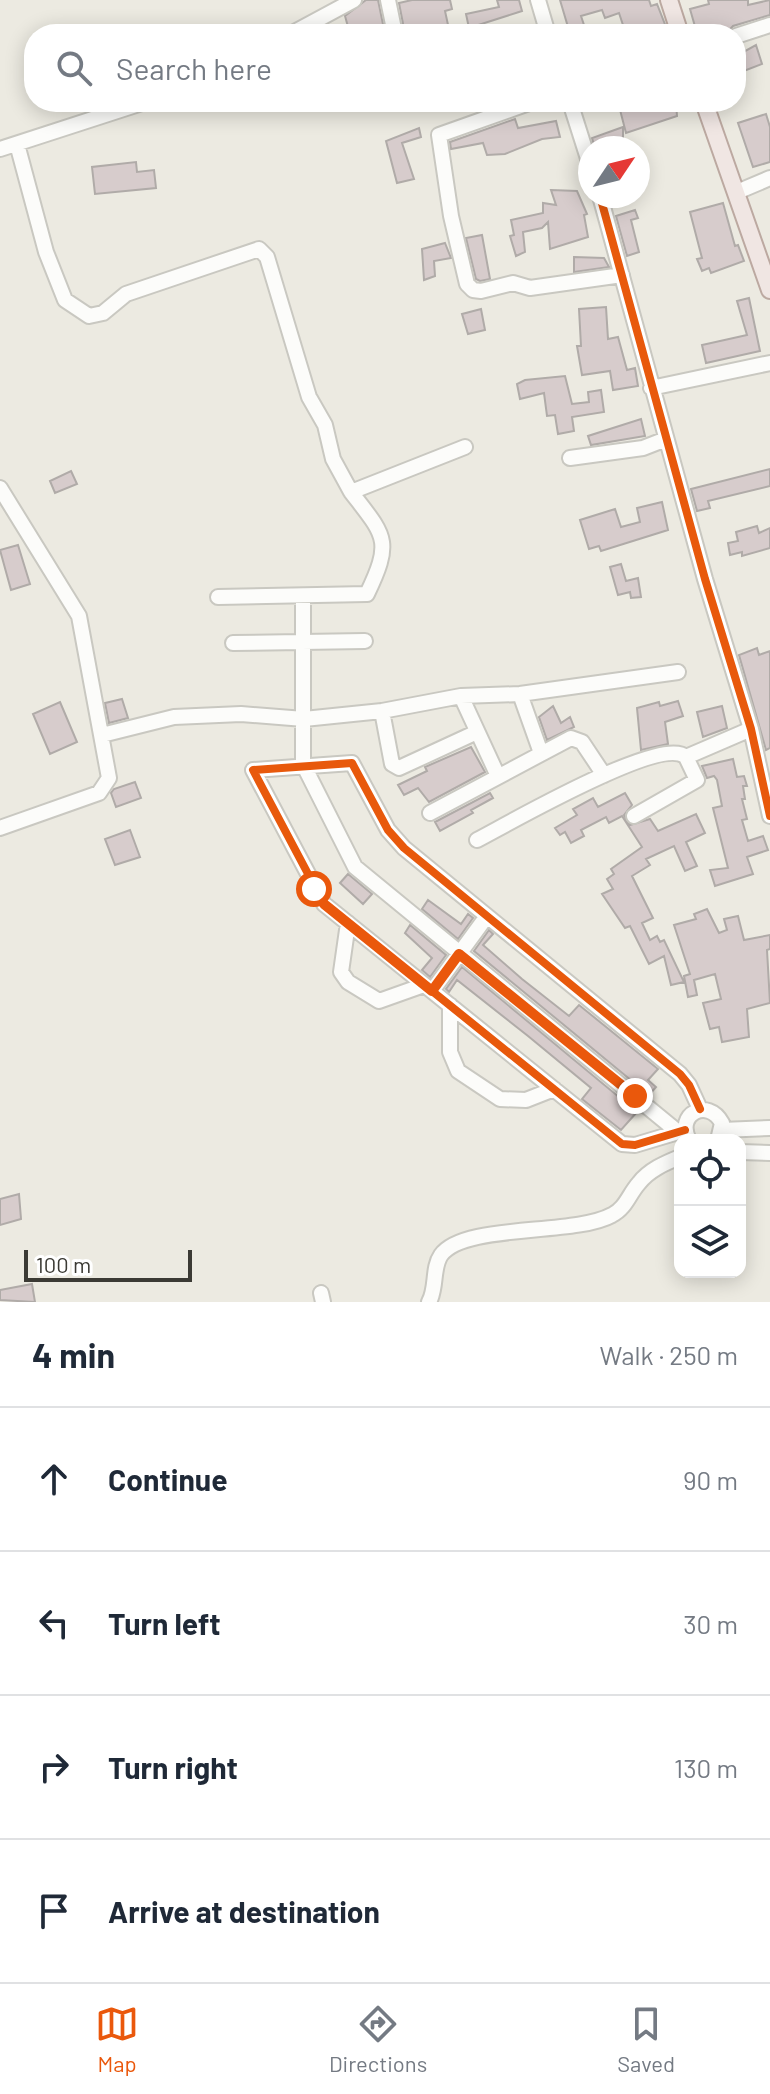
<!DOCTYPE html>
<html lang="en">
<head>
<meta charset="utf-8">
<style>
  body { margin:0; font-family:Barlow,sans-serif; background:#f6f6f7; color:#1f2937 }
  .controls { position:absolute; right:24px; bottom:24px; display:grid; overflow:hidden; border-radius:16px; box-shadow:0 4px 20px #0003 }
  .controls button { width:72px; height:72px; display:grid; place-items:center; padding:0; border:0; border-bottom:2px solid #e0e1e3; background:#fff; color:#1f2937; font:40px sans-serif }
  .compass { position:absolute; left:578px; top:136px; width:72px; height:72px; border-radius:50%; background:#fff; box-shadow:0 4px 20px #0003; rotate:55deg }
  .scale { position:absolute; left:24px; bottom:20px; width:168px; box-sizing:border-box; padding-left:8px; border:4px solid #3b3a34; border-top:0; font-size:22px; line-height:28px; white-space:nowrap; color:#3b3a34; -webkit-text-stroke:6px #fff; paint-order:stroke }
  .stop { position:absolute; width:24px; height:24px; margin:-18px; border:6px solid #ea580c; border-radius:50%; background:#fff }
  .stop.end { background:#ea580c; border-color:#fff; box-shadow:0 2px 8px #0008 }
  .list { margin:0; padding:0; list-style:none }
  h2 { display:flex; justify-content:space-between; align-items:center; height:104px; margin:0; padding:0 32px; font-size:34px }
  h2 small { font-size:26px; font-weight:400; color:#747a83 }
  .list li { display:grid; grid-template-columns:52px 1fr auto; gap:24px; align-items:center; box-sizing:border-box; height:144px; padding:0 32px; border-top:2px solid #e0e1e3 }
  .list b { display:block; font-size:30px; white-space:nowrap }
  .list em { font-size:26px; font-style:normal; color:#747a83 }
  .icon { flex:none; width:44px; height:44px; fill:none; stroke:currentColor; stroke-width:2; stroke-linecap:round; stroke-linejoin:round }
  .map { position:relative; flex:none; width:770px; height:1302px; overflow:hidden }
  .search { position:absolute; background:#fff; box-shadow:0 4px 20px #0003; left:24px; right:24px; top:24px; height:88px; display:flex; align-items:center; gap:20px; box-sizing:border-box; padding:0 28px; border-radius:32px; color:#747a83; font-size:30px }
  .sheet { height:680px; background:#fff }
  nav { display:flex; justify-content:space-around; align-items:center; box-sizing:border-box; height:112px; border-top:2px solid #e0e1e3; background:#fff; font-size:22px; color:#747a83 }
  nav a { display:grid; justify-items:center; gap:4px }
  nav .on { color:#ea580c }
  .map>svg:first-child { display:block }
  .building { fill:#d7cccc; stroke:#b0aba8; stroke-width:2 }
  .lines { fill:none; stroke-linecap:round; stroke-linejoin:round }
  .minor-casing { stroke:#c9c8c1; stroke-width:18 }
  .major-casing { stroke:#bca9a1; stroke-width:20 }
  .minor { stroke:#fcfcfa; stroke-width:14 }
  .major { stroke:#f0e6e3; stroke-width:16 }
  .cycleway-casing { stroke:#fff; stroke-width:13 }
  .cycleway { stroke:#e8590c; stroke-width:8 }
  .route { stroke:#ea580c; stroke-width:10 }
</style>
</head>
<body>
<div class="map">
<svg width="770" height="1302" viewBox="0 0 770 1302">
  <rect width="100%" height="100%" fill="#eceae1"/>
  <path class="building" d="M366,0h12l7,34h-35l-5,-18z
    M412,0h38l2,9 -7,2 5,23h-45l-6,-31z
    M497,0h22l3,11 -53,17 -3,-14 33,-7z
    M560,0h89l2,6 6,-2 9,23 -19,7h-21l-7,-21 -14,5 -3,-8 -21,6 6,18h-29l-1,-5 11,-2z
    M708,0h40v5l22,-5v15l-37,11 -7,8h-15l-3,-8 -12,4 -6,-21 19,-5z
    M756,45l6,19 -26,10v-18z
    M618,102h58l1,14 -51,17z
    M766,114l4,13v35l-17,5 -15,-44z
    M515,119l3,9 38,-7 4,16 -18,2 -37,15 -18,1 -4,-12 -32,6 -1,-7z
    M623,127v21h-28l-3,-10z
    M419,128l2,9 -19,6 12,36 -17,4 -11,-42z
    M136,162l1,10 17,-2 2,18 -61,6 -3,-27z
    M551,190l26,1 10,23 -3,1 4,22 -38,12 -2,-27 -6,6 -19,4 2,20 -9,4 -6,-20 4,-1 -3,-15 32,-7v-10l13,2z
    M723,203l12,43 3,-1 6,16 -33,12 -2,-5 -7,3 -5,-12 5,-1 -12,-46z
    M635,210l3,8 -7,2 8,32 -12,4 -11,-40z
    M482,235l8,44 -10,2 -4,-2 -10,-41z
    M445,243l6,15 -17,3 1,15 -11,4 -2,-31z
    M574,257l30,1 5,9 -35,5z
    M749,298l11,53 -54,12 -4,-18 45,-10 -10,-34z
    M606,307l2,32 10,-2 9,33 8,-2 3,18 -25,4 -3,-19 -28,4 -5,-29h4l-2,-37z
    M481,309l4,21 -17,4 -6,-20z
    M565,376l7,28 17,-2 -1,-10 13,-2 3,22 -32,5 2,14 -16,3 -3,-19 -8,1 -3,-23 -24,6 -3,-15 8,-4z
    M641,419l4,17 -54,9 -3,-9z
    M770,469v17l-62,15 2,7 -13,3 -6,-22z
    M71,471l6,13 -22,9 -5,-12z
    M662,502l6,28 -67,21 -2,-5 -10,3 -9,-29 35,-11 6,18 19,-5 -3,-14z
    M757,526l2,7 11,-5v20l-28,8v-4l-12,3 -2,-12 10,-2 -2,-9z
    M18,545l12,39 -19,6 -11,-40z
    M621,564l5,17 12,-3 3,19 -10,1 -1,-6 -12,3 -8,-28z
    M757,648l2,7 11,-4v97l-4,2 -27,-95z
    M122,699l6,19 -19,5 -4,-20z
    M678,701l5,15 -18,6 3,22 -27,6 -4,-42 22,-6 1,4z
    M60,702l17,40 -27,12 -17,-40z
    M553,706l8,17 9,-6 4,10 -27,13 -8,-23z
    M722,706l5,22 -24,9 -6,-25z
    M471,747l14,25 -56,30 -11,-14 -14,7 -6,-10 29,-14 -2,-4z
    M733,759l4,18 7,-1 3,10h-4l2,13h-3l5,20 -5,1 6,21 15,-5 5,14 -21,7 6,17 -38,12 -5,-16 18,-2 -15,-60 9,-2 -5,-26 -3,-4 -7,2 -5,-12z
    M135,782l6,16 -25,9 -5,-14 3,-4z
    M490,793l3,5 -22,12 2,3 -33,18 -5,-9z
    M625,793l7,12 -8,10 6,10 20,-6 8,12 38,-17 9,19 -19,9 11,24 -12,5 -11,-25 -28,13 4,6 -18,11 21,42 -11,5 8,17 7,-4 3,6 4,-2 20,42 -13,3 -7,-29 -15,8 -19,-38 -5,2 -23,-34 11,-5 -6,-10 7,-5 -3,-5 31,-22 -20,-31 -13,7 -3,-6 -25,13 3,6 -13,7 -6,-11 -5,3 -5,-7 22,-13 -4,-6 20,-11 5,9z
    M130,830l10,27 -25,8 -10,-26z
    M348,874l24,20 -9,10 -23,-21z
    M428,900l33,24 7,-10 5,4 -15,21 -36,-30z
    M707,909l12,24 8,-3 -3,-11 14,-3 6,24 26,-5v14l-3,1 3,53 -23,6 2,28 -27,5 -3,-15 -9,2 -7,-26 18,-4 -6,-25 -21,6 3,15 -9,2 -4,-21 6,-2 -16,-49 22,-6 -2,-5z
    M410,925l36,30 -16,22 -8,-7 10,-12 -27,-25z
    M489,930l4,4 -10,11 39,34 47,37 10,-11 79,64 -10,11 8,7 -7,8 -175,-144z
    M462,967l175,145 -16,18 -39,-31 9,-11 -63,-52 -71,-56 -8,12 -3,-3z
    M19,1194l2,25 -21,6v-26z
    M32,1284l3,18 -35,-2v-10z"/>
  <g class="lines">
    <g class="minor-casing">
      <path id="minor" d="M388,0l7,34
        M538,0l10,34
        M291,34l63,-34
        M736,36l34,-11
        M532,102l-93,33 12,81 16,68 6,6 8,1 32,-8 17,5 92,-13
        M570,102l20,63
        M17,144l29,108 19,48 24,16 14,-3 23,-19 133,-45 8,8 42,140 16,28 8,34 18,33
        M0,149l145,-47
        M737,192l33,-14
        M600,196l105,383 46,150 19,87
        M651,388l119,-25
        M570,458l73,-10 23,-9
        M0,488l79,128 30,162 -10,15 -99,35
        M303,596v168l52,103 323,265
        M218,597l149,-3c26,-54 18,-58 -16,-102l114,-45
        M233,643l132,-2
        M520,694l21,59
        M461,696l36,78
        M382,711l10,53 7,4 78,-36
        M102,735l72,-18 67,-3 63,5 78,-8 79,-15 59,-2 158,-22
        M430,813l141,-75 11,4 22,33
        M634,816l63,-36 -11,-23
        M477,840c31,-16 184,-105 209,-83l65,-28
        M348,923l-7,49 7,10 31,19 45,-16
        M432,991l55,-75
        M450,1005v47l8,19 42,28 26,1 28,-11
        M685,1130l-50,15 -13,-1 -298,-240 -71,-134 99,-7 36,67 16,18 276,226 9,11 11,24
        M722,1130l48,-2
        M689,1140c-14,-26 19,-43 33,-17l-4,17
        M740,1152l30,1
        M321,1293l2,9
        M429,1302c8,-14 3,-34 12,-47 23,-32 133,-19 171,-40 14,-7 17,-21 27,-32 10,-13 26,-20 41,-26"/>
    </g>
    <g class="major-casing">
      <path id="major" d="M669,0l11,34
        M704,102l66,188"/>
    </g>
    <use href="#minor" class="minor"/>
    <use href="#major" class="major"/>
    <g class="cycleway-casing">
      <path id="cycleway" d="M600,196l105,383 46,150 19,87
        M685,1130l-50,15 -13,-1 -298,-240 -71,-134 99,-7 36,67 16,18 276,226 9,11 11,24"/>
    </g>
    <use href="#cycleway" class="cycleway"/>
  </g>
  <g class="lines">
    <path class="route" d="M314,889l10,15 108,87 27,-37 176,142"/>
  </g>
</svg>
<div class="controls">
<button><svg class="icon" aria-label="locate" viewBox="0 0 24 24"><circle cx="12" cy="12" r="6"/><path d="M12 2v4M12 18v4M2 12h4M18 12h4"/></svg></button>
<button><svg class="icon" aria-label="layers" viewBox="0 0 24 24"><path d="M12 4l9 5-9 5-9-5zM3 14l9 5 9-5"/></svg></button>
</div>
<svg class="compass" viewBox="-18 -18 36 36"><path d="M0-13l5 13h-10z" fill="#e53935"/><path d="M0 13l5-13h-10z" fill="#747a83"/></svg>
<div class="scale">100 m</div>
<div class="stop" style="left:314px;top:889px"></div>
<div class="stop end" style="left:635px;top:1096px"></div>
<div class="search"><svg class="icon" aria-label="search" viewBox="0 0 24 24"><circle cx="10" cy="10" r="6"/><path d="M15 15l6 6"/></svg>Search here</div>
</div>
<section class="sheet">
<h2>4 min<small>Walk · 250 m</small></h2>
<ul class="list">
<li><svg class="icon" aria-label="ahead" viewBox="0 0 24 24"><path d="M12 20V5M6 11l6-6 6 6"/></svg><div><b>Continue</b></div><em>90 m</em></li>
<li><svg class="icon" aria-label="left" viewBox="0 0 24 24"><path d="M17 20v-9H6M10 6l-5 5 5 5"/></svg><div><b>Turn left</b></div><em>30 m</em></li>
<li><svg class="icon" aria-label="right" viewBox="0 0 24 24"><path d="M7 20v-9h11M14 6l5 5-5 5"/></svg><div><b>Turn right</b></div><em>130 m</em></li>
<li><svg class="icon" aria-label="arrive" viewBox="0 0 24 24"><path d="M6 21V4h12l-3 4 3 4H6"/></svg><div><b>Arrive at destination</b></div></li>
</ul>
</section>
<nav>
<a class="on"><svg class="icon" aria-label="map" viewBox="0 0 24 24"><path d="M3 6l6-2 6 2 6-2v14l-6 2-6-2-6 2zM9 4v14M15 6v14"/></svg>Map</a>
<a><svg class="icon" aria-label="directions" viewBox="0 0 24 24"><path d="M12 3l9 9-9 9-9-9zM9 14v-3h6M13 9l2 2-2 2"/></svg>Directions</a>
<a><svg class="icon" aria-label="saved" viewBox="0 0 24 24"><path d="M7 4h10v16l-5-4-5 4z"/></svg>Saved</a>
</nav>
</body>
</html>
